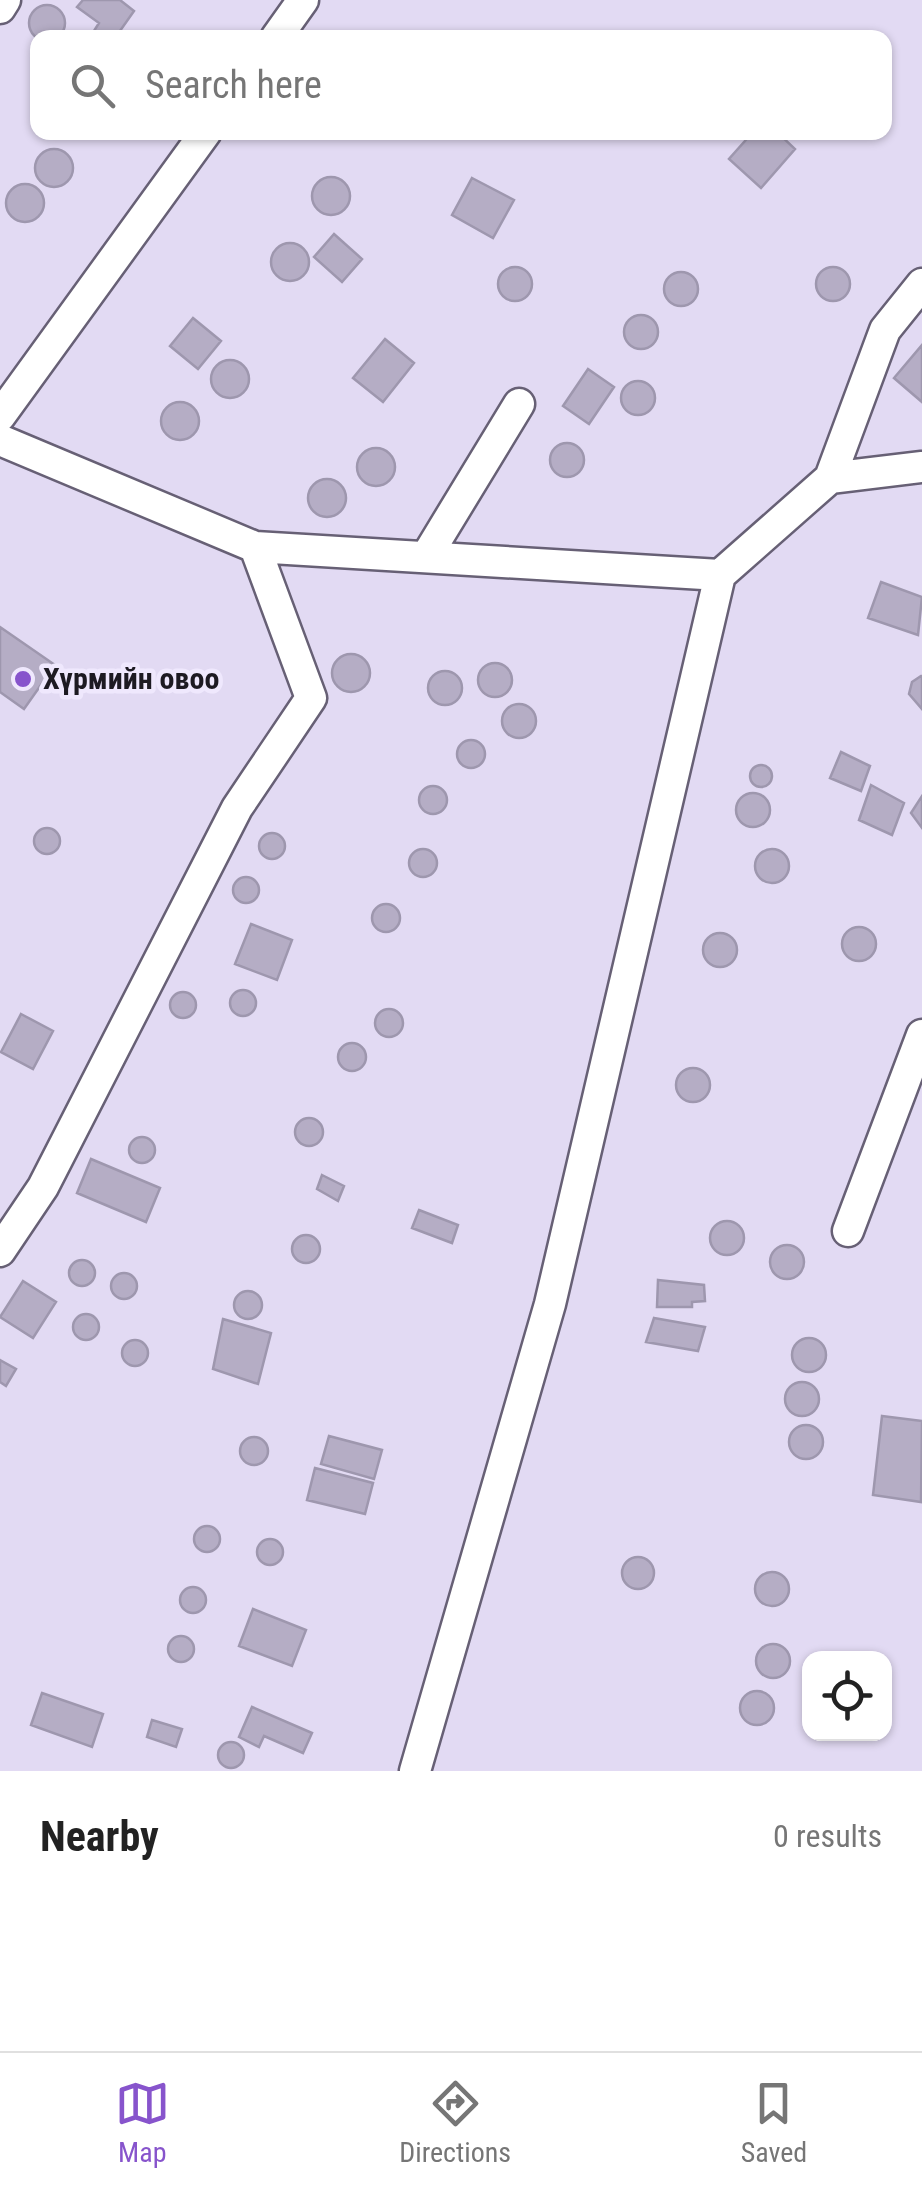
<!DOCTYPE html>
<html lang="en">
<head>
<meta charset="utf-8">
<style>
  body { margin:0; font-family:"Roboto Condensed",sans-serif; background:#f2f2f2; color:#222 }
  .controls { position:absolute; right:30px; bottom:30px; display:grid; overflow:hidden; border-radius:20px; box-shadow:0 2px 8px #0004 }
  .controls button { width:90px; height:90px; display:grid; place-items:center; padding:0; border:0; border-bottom:2px solid #e0e0e0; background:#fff; color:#222; font:50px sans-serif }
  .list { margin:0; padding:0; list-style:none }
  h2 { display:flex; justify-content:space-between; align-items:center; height:130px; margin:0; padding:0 40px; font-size:42px }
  h2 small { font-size:32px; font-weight:400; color:#767676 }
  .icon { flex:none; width:55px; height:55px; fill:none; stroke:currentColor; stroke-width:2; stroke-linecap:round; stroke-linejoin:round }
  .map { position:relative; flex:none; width:922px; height:1771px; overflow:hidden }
  .search { position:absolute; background:#fff; box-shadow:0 2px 8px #0004; left:30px; right:30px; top:30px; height:110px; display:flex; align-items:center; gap:25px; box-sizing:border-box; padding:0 35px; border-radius:20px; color:#767676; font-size:38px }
  .sheet { height:280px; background:#fff }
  nav { display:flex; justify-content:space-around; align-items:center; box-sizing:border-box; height:140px; border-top:2px solid #e0e0e0; background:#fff; font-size:28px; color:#767676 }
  nav a { display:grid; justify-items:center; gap:5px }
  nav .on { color:#8754cc }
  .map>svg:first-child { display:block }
  .building { fill:#b5adc5; stroke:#9e97ae; stroke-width:2.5 }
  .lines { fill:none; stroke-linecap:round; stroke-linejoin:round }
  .minor-casing { stroke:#676075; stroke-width:35 }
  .minor { stroke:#fff; stroke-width:30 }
  .poi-dot { fill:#8754cc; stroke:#efe8fd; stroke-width:4 }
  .labels { text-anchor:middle; stroke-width:9; stroke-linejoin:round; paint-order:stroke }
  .poi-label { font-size:30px; font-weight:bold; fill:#1d1a22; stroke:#efe8fd; text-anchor:start }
</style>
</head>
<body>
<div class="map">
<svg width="922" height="1771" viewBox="0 0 922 1771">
  <rect width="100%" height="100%" fill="#e2daf3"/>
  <path class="building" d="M83,0h37l14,11 -19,27h-19l-4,-4 7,-11 -22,-16z
    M29 23a18 18 0 1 1 36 0a18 18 0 1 1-36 0Z
    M753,132h24l18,17 -34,39 -32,-29z
    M35 168a19 19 0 1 1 38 0a19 19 0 1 1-38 0Z
    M312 196a19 19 0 1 1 38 0a19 19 0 1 1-38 0Z
    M472,178l42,22 -21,38 -41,-23z
    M6 203a19 19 0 1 1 38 0a19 19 0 1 1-38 0Z
    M334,234l28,25 -20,23 -28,-25z
    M271 262a19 19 0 1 1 38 0a19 19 0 1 1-38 0Z
    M498 284a17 17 0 1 1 34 0a17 17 0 1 1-34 0Z
    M816 284a17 17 0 1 1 34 0a17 17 0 1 1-34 0Z
    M664 289a17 17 0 1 1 34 0a17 17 0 1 1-34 0Z
    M624 332a17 17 0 1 1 34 0a17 17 0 1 1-34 0Z
    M193,318l28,23 -23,28 -28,-23z
    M385,339l29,24 -31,39 -30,-24z
    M922,345v57l-28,-24z
    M211 379a19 19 0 1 1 38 0a19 19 0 1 1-38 0Z
    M588,369l26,18 -25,37 -26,-18z
    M621 398a17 17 0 1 1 34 0a17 17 0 1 1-34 0Z
    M161 421a19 19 0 1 1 38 0a19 19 0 1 1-38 0Z
    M550 460a17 17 0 1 1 34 0a17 17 0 1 1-34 0Z
    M357 467a19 19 0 1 1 38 0a19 19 0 1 1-38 0Z
    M308 498a19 19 0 1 1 38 0a19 19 0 1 1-38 0Z
    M881,582l41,15 -4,38 -50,-17z
    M0,627l55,38 -31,44 -24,-17z
    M332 673a19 19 0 1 1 38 0a19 19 0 1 1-38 0Z
    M478 680a17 17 0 1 1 34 0a17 17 0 1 1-34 0Z
    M428 688a17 17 0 1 1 34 0a17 17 0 1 1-34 0Z
    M921,676h1v33l-13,-15 3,-12z
    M502 721a17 17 0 1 1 34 0a17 17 0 1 1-34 0Z
    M457 754a14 14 0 1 1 28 0a14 14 0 1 1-28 0Z
    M841,752l29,14 -9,25 -31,-13z
    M750 776a11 11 0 1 1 22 0a11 11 0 1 1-22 0Z
    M871,785l33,18 -12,32 -33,-15z
    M419 800a14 14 0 1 1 28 0a14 14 0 1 1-28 0Z
    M736 810a17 17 0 1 1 34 0a17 17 0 1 1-34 0Z
    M922,796v32l-11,-15z
    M34 841a13 13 0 1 1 26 0a13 13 0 1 1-26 0Z
    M259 846a13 13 0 1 1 26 0a13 13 0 1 1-26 0Z
    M755 866a17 17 0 1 1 34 0a17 17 0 1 1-34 0Z
    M409 863a14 14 0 1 1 28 0a14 14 0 1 1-28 0Z
    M233 890a13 13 0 1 1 26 0a13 13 0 1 1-26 0Z
    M372 918a14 14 0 1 1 28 0a14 14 0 1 1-28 0Z
    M251,924l41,16 -15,40 -42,-16z
    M842 944a17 17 0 1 1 34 0a17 17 0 1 1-34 0Z
    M703 950a17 17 0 1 1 34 0a17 17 0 1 1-34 0Z
    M230 1003a13 13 0 1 1 26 0a13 13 0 1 1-26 0Z
    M170 1005a13 13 0 1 1 26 0a13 13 0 1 1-26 0Z
    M375 1023a14 14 0 1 1 28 0a14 14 0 1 1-28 0Z
    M21,1014l32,17 -20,38 -32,-17z
    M338 1057a14 14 0 1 1 28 0a14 14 0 1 1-28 0Z
    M676 1085a17 17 0 1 1 34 0a17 17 0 1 1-34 0Z
    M295 1132a14 14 0 1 1 28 0a14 14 0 1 1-28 0Z
    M129 1150a13 13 0 1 1 26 0a13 13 0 1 1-26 0Z
    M91,1159l69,29 -14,34 -69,-29z
    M322,1175l22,11 -6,15 -21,-12z
    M419,1210l39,15 -6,18 -40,-15z
    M710 1238a17 17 0 1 1 34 0a17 17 0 1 1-34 0Z
    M292 1249a14 14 0 1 1 28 0a14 14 0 1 1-28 0Z
    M770 1262a17 17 0 1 1 34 0a17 17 0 1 1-34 0Z
    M69 1273a13 13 0 1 1 26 0a13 13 0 1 1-26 0Z
    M111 1286a13 13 0 1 1 26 0a13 13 0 1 1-26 0Z
    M658,1280l46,5 1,16 -13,1v5h-35z
    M23,1281l33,21 -23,36 -33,-21z
    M234 1305a14 14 0 1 1 28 0a14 14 0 1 1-28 0Z
    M73 1327a13 13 0 1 1 26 0a13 13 0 1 1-26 0Z
    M654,1318l51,9 -7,24 -52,-9z
    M223,1319l48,14 -13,51 -45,-15z
    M792 1355a17 17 0 1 1 34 0a17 17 0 1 1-34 0Z
    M122 1353a13 13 0 1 1 26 0a13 13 0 1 1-26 0Z
    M0,1360l16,9 -10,17 -6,-4z
    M785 1399a17 17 0 1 1 34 0a17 17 0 1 1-34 0Z
    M882,1416l40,5 -1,81 -48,-7z
    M789 1442a17 17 0 1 1 34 0a17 17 0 1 1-34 0Z
    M329,1436l53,14 -8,29 -53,-15z
    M240 1451a14 14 0 1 1 28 0a14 14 0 1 1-28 0Z
    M315,1468l58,15 -8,31 -58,-14z
    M194 1539a13 13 0 1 1 26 0a13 13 0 1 1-26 0Z
    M257 1552a13 13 0 1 1 26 0a13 13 0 1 1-26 0Z
    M622 1573a16 16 0 1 1 32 0a16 16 0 1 1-32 0Z
    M755 1589a17 17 0 1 1 34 0a17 17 0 1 1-34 0Z
    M180 1600a13 13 0 1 1 26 0a13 13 0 1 1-26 0Z
    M253,1609l53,21 -14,36 -53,-20z
    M168 1649a13 13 0 1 1 26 0a13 13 0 1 1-26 0Z
    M756 1661a17 17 0 1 1 34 0a17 17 0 1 1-34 0Z
    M740 1708a17 17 0 1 1 34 0a17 17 0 1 1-34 0Z
    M42,1693l61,21 -11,33 -61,-22z
    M252,1707l60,26 -9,20 -39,-17 -5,11 -20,-10z
    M152,1720l30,9 -6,18 -29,-10z
    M218 1755a13 13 0 1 1 26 0a13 13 0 1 1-26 0Z"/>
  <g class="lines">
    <g class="minor-casing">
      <path id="minor" d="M0,8l5,-8
        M276,38l27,-38
        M0,416l206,-284
        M0,440l255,107 465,28 110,-97 92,-11
        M830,478l55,-148 37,-46
        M426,557l93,-153
        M848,1231l74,-196
        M0,1251l43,-64 194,-379 74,-110 -56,-151
        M415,1771l135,-467 170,-729"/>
    </g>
    <use href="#minor" class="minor"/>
  </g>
  <circle class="poi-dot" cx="23" cy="679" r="10"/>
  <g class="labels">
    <g class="poi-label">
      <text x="43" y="689">Хүрмийн овоо</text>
    </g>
  </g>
</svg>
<div class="controls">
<button><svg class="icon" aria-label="locate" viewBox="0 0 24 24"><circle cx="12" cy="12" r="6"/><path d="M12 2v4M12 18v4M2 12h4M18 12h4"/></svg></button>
</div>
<div class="search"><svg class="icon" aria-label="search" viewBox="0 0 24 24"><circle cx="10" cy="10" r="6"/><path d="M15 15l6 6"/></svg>Search here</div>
</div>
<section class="sheet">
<h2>Nearby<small>0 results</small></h2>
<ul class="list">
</ul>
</section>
<nav>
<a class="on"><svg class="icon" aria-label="map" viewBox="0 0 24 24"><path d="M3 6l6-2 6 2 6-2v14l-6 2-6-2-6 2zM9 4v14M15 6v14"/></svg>Map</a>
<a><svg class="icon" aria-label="directions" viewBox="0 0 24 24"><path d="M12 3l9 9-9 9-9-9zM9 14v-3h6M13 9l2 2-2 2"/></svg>Directions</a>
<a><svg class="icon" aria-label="saved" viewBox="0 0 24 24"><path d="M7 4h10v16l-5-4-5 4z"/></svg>Saved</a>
</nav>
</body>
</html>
